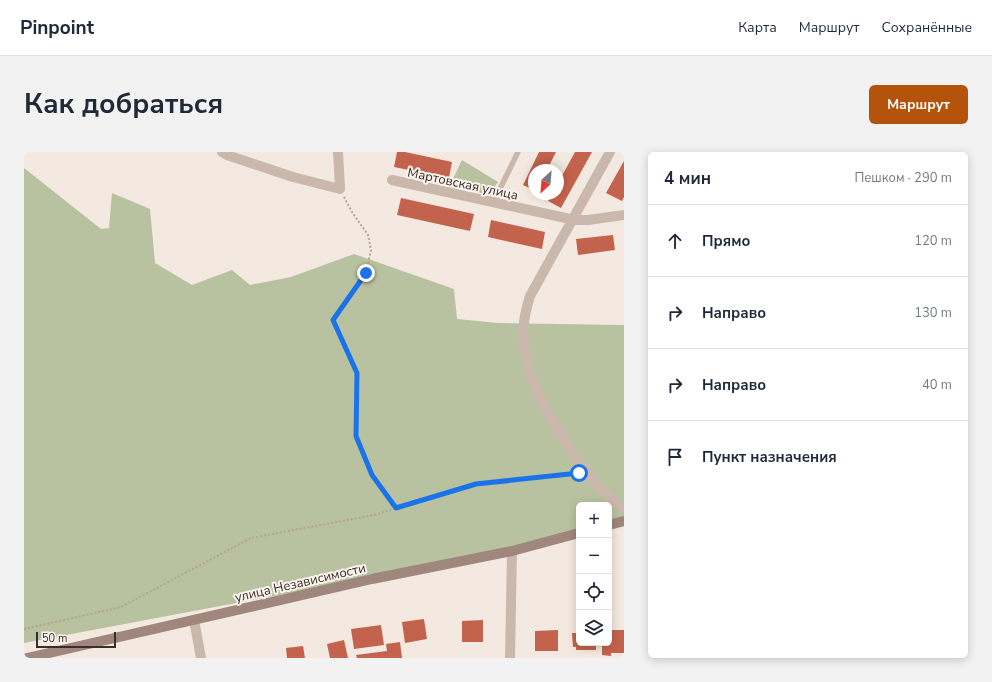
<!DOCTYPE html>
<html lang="ru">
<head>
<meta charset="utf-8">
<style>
  body { margin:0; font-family:"Nunito Sans",sans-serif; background:#f2f2f3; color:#1f2937 }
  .controls { position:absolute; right:12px; bottom:12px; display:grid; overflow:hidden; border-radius:6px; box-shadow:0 2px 10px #0003 }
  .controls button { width:36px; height:36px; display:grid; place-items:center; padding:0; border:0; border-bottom:1px solid #e0e1e3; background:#fff; color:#1f2937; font:20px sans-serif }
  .compass { position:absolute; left:504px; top:12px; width:36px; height:36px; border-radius:50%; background:#fff; box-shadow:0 2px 10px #0003; rotate:206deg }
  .scale { position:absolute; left:12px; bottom:10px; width:80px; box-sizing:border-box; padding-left:4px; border:2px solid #392e2b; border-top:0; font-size:11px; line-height:14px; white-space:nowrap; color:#392e2b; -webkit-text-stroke:3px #faf3ed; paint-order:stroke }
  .stop { position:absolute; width:12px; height:12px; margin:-9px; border:3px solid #1a73e8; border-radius:50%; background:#fff }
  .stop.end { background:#1a73e8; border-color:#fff; box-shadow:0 1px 4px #0008 }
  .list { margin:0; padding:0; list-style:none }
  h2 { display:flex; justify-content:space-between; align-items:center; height:52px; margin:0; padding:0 16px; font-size:17px }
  h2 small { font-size:13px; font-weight:400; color:#747a83 }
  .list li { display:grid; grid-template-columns:26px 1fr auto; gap:12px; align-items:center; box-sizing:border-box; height:72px; padding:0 16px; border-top:1px solid #e0e1e3 }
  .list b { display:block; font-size:15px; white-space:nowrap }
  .list em { font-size:13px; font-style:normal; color:#747a83 }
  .icon { flex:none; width:22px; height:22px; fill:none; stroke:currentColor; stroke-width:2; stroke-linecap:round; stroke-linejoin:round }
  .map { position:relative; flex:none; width:600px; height:506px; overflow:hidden; border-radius:6px }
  header { display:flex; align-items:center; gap:24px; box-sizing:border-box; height:56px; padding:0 20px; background:#fff; border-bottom:1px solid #e0e1e3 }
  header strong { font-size:19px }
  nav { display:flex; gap:22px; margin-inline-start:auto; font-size:14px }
  .intro { display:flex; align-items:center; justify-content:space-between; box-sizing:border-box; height:96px; padding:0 24px }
  h1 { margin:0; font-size:28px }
  .button { padding:10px 18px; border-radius:6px; background:#b45309; color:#fff; font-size:14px; font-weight:700 }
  main { display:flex; gap:24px; padding:0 24px }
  aside { flex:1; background:#fff; border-radius:6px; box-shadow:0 2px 10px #0003 }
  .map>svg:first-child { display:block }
  .green { fill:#b9c2a0 }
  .building { fill:#c4634d }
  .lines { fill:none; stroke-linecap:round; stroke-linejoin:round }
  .path { stroke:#b7a296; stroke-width:2; stroke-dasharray:2 2; stroke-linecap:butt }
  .service { stroke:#cbb8ac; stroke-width:5.5 }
  .minor { stroke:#cbb8ac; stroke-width:10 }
  .secondary { stroke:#9f877d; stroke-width:10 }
  .route { stroke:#1a73e8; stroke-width:5 }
  .labels { text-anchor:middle; stroke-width:4; stroke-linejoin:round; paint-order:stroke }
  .street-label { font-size:13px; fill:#392e2b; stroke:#faf3ed }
</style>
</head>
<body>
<header>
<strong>Pinpoint</strong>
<nav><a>Карта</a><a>Маршрут</a><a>Сохранённые</a></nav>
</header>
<div class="intro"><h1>Как добраться</h1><a class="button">Маршрут</a></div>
<main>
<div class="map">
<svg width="600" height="506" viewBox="0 0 600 506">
  <rect width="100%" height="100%" fill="#f3e9e0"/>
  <path class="green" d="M438,8l36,22 -6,9 -11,2 -30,-10z
    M0,16l77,61 8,-1 3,-35 38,16 5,54 37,22 40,-15 18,15 41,-8 63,-23 100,35 3,30 41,4 126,2v192l-15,4v-16h-30v26l-67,20 -488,92z"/>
  <path class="building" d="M373,0h8l47,10 -3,16 -55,-11z
    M515,0h17l-9,18h-13v20l-11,-5z
    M551,0h17l-31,56 -13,-7 4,-7h6v-11z
    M600,9v36l-2,4 -16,-8z
    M377,46l73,16 -4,17 -73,-16z
    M467,68l54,12 -3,17 -54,-12z
    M589,83l2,15 -37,5 -2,-16z
    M400,467l3,20 -22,4 -3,-21z
    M459,468v22h-21v-21z
    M357,473l3,20 -30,4 -3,-20z
    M552,477h3v14h17v7h-20v-3h-3l-1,-14h4z
    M534,478v21h-23v-20z
    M585,478h15v23h-13v3l-9,-1v-12h7z
    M320,488l4,18h-18l-3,-14z
    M376,490l2,16h-45l-1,-3 31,-4 -1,-7z
    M279,494l2,12h-18l-1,-10z"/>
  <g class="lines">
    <path class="path" d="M320,45l8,15 16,23 3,15 -5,23 -33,47 24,53 -1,63 16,39 25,33
      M0,477l97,-22 130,-69 123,-23 102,-31 98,-11"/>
    <path class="service" d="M469,51l25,-51"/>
    <path class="minor" d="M198,0l5,3 66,22 47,12 -2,-37
      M586,0l-80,144c-4,13 -7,25 -7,39 2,42 25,81 48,115 8,13 17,25 28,37 7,8 16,15 25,22
      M368,28l183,40h13l36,-5
      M170,468l7,38
      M486,506l2,-107"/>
    <path class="secondary" d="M585,373l15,-4
      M3,506l345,-79 140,-28 67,-18"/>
  </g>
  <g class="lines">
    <path class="route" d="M342,121l-33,47 24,53 -1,63 16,39 24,33 80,-24 103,-11"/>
  </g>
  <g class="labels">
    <g class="street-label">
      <text transform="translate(439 31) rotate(12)" y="5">Мартовская улица</text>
      <text transform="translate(276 430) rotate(-13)" y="5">улица Независимости</text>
    </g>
  </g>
</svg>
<div class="controls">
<button>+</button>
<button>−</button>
<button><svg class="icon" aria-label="locate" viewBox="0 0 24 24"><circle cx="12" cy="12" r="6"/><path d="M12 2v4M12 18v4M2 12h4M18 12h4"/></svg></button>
<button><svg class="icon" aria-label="layers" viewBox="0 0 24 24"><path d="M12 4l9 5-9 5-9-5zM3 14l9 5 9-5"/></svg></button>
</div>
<svg class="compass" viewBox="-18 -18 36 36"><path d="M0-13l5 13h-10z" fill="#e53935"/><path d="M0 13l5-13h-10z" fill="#747a83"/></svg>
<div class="scale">50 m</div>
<div class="stop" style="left:555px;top:321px"></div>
<div class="stop end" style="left:342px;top:121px"></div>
</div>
<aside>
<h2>4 мин<small>Пешком · 290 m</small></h2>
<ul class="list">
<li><svg class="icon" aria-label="ahead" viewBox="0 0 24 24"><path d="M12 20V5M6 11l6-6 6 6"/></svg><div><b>Прямо</b></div><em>120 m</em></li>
<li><svg class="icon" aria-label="right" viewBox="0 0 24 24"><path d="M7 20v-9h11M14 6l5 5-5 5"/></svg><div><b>Направо</b></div><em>130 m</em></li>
<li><svg class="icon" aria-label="right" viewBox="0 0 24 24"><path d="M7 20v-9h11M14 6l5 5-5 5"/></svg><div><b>Направо</b></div><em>40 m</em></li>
<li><svg class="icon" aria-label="arrive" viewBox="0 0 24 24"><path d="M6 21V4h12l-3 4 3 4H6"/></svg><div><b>Пункт назначения</b></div></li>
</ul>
</aside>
</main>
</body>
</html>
